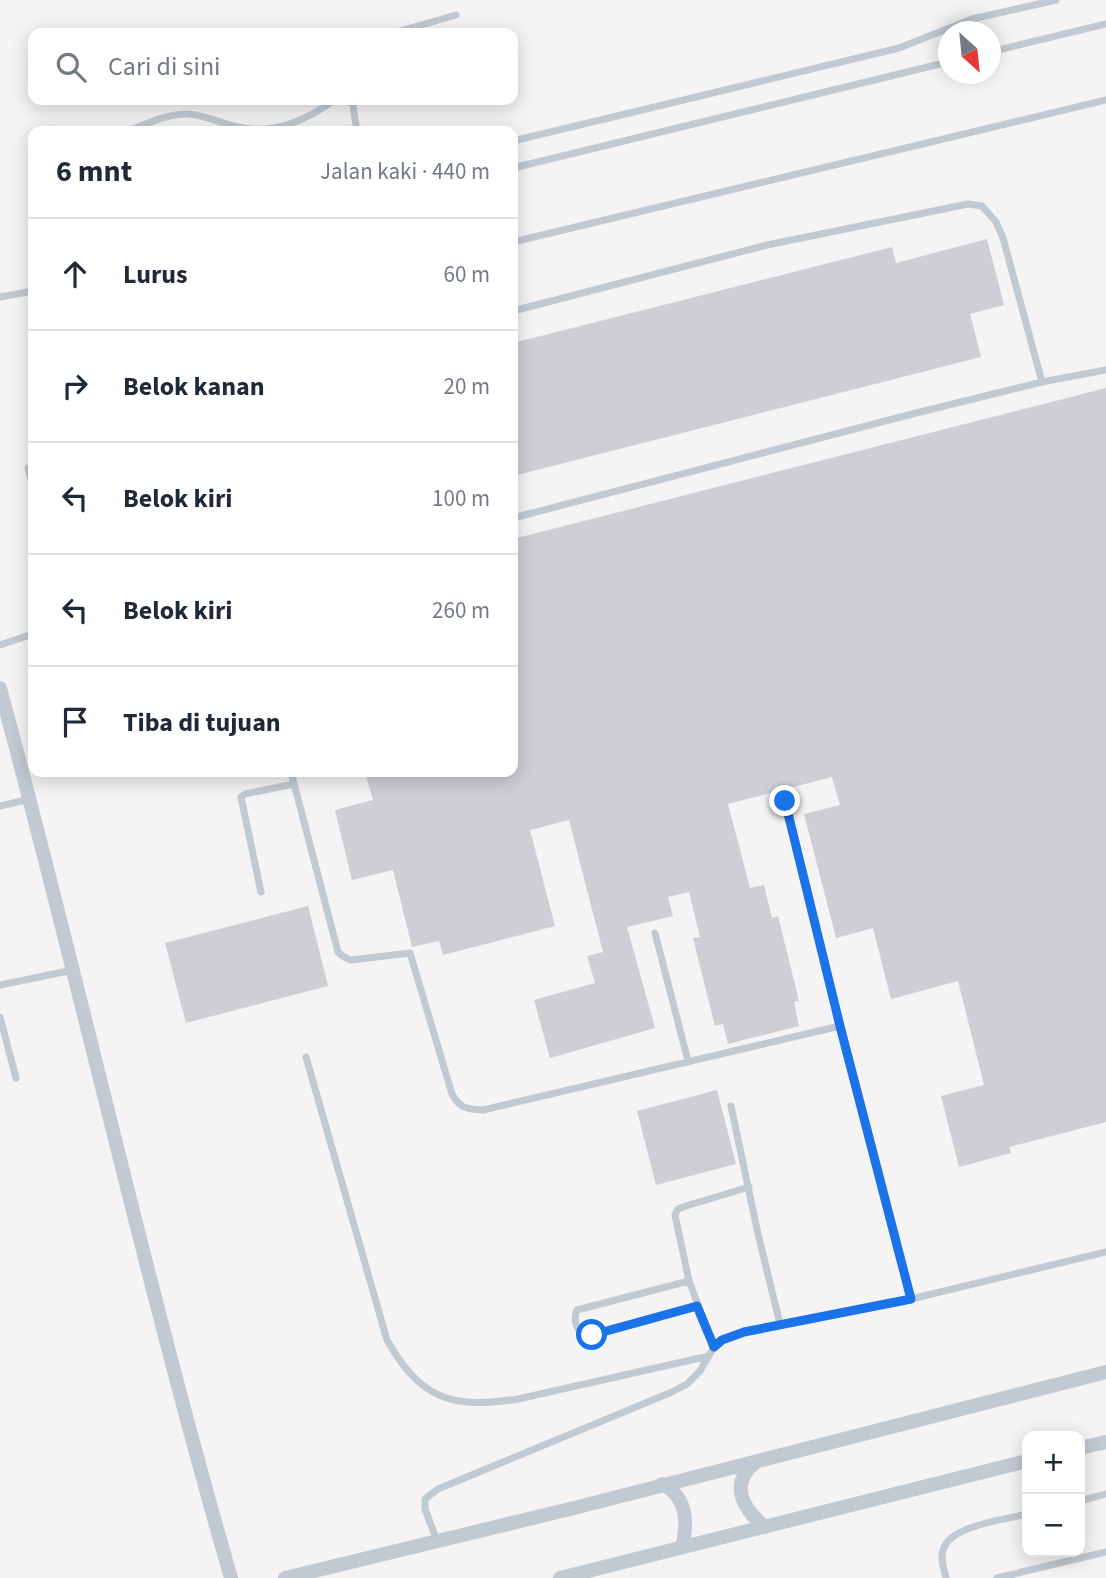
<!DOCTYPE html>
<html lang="id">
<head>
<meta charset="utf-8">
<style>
  body { margin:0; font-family:"Source Sans 3",sans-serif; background:#f2f2f3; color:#1f2937 }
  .controls { position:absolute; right:21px; bottom:21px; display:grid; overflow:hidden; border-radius:14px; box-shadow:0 4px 18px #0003 }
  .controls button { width:63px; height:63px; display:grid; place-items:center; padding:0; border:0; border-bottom:2px solid #e0e1e3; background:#fff; color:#1f2937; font:35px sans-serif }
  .compass { position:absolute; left:938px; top:21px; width:63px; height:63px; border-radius:50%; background:#fff; box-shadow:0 4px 18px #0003; rotate:153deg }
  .stop { position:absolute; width:21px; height:21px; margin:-16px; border:5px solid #1a73e8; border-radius:50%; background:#fff }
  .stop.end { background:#1a73e8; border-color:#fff; box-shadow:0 2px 7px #0008 }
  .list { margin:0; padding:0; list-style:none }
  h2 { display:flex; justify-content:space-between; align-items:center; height:91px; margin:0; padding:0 28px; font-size:30px }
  h2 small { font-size:23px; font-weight:400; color:#747a83 }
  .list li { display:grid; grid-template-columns:46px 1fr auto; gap:21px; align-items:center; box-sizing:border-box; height:112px; padding:0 28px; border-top:2px solid #e0e1e3 }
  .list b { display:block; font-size:26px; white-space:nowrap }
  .list em { font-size:23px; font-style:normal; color:#747a83 }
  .icon { flex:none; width:38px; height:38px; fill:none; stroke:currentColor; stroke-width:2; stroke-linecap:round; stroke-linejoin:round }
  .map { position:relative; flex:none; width:1106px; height:1578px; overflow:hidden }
  .search { position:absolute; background:#fff; box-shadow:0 4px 18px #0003; left:28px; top:28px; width:490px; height:77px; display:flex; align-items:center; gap:18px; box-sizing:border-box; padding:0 24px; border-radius:14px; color:#747a83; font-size:26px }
  .panel { position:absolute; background:#fff; box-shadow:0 4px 18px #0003; left:28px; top:126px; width:490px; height:651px; border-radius:14px }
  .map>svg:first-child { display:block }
  .building { fill:#cdcfd5 }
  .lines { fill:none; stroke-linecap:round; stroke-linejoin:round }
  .service { stroke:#c1c9d2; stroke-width:7 }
  .minor { stroke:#c1c9d2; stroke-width:14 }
  .route { stroke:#1a73e8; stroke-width:9 }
</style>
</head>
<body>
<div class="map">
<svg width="1106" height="1578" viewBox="0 0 1106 1578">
  <rect width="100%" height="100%" fill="#f5f3f3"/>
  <path class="building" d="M987,239l17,66 -34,9 11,43 -468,119v-133l379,-96 4,16z
    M1106,388v734l-97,25 2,6 -52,14 -18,-71 43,-11 -26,-104 -67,18 -18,-71 -37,10 -32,-124 36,-9 -8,-28 -104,27 22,84 14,-3 8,33 6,-2 21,85 -5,1 5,24 -71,18 -5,-20 -8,2 -22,-88 7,-1 -11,-45 -21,5 5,19 -46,11 28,101 -105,30 -16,-58 61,-17 -8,-27 16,-4 -34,-132 -39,10 25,96 -112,29 -4,-14 -27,6 -19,-77 -41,10 -17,-70 38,-10 -8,-28h148v-233z
    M308,906l20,80 -142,37 -21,-80z
    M717,1090l19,74 -80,21 -19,-74z"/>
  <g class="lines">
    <path class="service" d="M393,33l63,-18
      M990,52l116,-28
      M352,100l5,31
      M129,131c17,-7 38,-17 57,-17 16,0 32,8 47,12 36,10 72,-4 101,-26
      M513,141l386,-93 73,-29 84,-19
      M513,168l435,-106
      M513,242l593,-142
      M0,297l33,-6
      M513,311l254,-66 201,-41 14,2 14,16 7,16 39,144
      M28,468l5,20
      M513,518l399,-104 130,-32 64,-12
      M0,645l33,-11
      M291,772l47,180 6,5 7,3 59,-7 42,141c8,15 15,15 31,16l357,-84
      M785,801l55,225 71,273
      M0,806l30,-7
      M261,892l-20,-95 4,-3 49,-10
      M655,933l33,128
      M0,985l73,-15
      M0,1017l16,61
      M306,1057l81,283c34,60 65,69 131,59l191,-43
      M731,1106l27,128 22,90
      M689,1281l-112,29c-4,9 -1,20 7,25h8l105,-29
      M714,1347l-25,-66 -14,-66 3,-6 8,-3 63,-19
      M1080,1501l26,-7
      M437,1541l-12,-32v-10l13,-10 234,-97 15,-8 13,-13 14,-24 8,-7 22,-8 167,-33 195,-47
      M946,1578c-2,-9 -6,-19 -3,-28 7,-25 61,-30 84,-36
      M997,1578l109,-26"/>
    <path class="minor" d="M0,688c80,296 146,596 231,890
      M1080,1448l26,-6
      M756,1462c-28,22 -13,47 9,65
      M662,1484c25,12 26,39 20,63
      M285,1578l289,-70 532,-136
      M560,1578l467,-117"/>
  </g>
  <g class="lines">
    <path class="route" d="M592,1335l105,-29 17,41 8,-7 22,-8 167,-33 -71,-273 -55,-225"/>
  </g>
</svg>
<div class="controls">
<button>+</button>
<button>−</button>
</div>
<svg class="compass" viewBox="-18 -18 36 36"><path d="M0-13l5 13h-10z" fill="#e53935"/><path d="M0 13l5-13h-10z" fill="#747a83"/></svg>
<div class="stop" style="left:592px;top:1335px"></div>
<div class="stop end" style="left:785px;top:801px"></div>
<div class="search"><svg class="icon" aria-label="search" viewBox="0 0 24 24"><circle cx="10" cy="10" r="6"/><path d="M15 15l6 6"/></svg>Cari di sini</div>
<section class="panel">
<h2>6 mnt<small>Jalan kaki · 440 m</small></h2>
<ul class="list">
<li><svg class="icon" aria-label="ahead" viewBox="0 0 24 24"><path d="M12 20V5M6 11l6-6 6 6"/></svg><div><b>Lurus</b></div><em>60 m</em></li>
<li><svg class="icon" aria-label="right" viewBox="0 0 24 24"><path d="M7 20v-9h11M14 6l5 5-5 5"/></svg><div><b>Belok kanan</b></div><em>20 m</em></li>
<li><svg class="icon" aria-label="left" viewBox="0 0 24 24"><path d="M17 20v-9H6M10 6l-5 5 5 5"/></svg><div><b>Belok kiri</b></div><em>100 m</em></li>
<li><svg class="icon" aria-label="left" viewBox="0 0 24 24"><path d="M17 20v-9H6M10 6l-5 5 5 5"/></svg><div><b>Belok kiri</b></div><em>260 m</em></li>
<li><svg class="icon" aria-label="arrive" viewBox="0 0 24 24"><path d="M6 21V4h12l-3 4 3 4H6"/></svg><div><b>Tiba di tujuan</b></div></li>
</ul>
</section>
</div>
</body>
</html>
